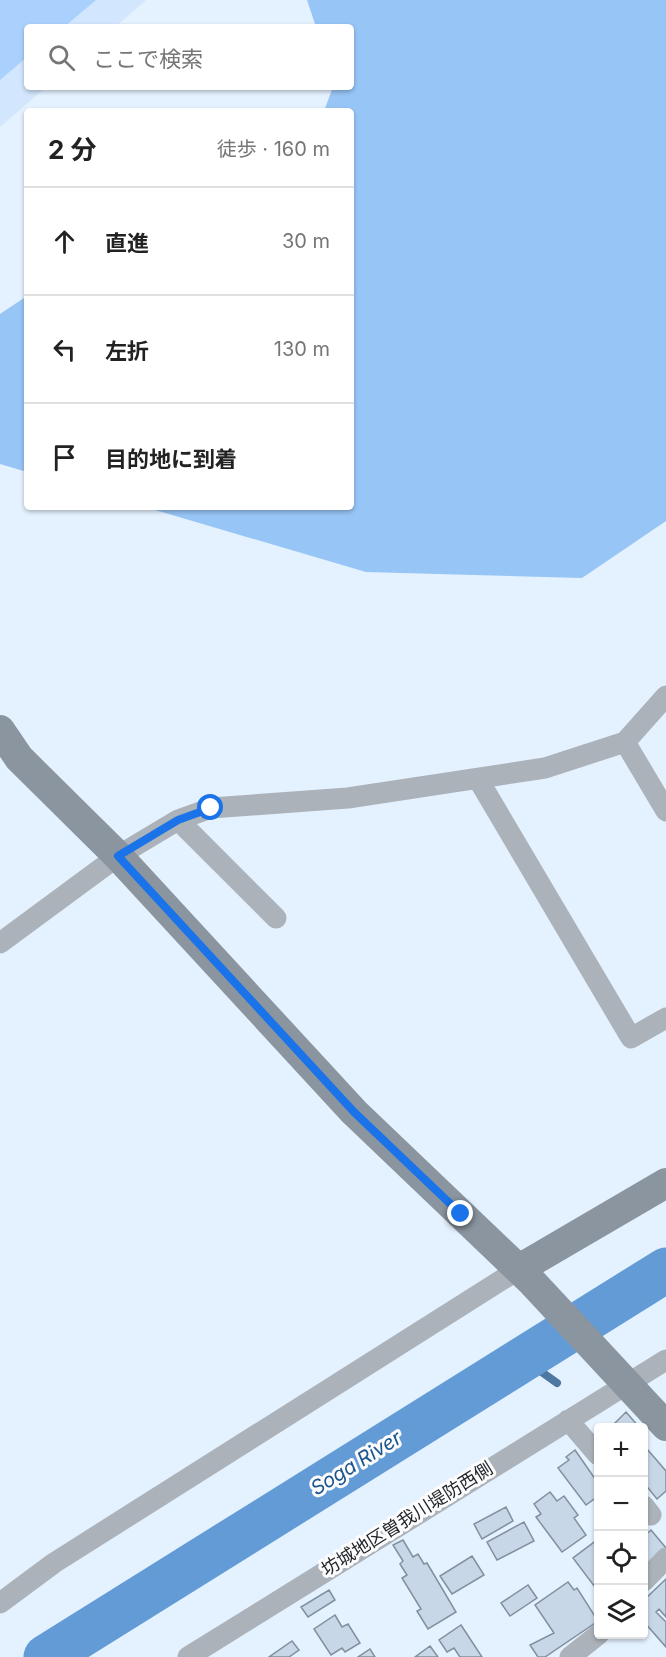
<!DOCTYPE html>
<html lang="ja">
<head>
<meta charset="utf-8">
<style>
  body { margin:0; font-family:Inter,"Noto Sans JP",sans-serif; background:#f6f6f6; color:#222 }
  .controls { position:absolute; right:18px; bottom:18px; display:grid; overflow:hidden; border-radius:6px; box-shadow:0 2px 4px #0004 }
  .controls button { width:54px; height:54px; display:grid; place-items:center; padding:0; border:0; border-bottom:2px solid #e0e0e0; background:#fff; color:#222; font:30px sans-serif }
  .stop { position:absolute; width:18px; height:18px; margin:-14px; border:4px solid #1a73e8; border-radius:50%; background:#fff }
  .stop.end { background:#1a73e8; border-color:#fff; box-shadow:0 2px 6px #0008 }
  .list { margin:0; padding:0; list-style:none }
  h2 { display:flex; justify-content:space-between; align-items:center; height:78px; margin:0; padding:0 24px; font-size:26px }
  h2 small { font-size:20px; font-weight:400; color:#767676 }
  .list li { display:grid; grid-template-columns:39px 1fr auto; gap:18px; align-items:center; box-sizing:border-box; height:108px; padding:0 24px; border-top:2px solid #e0e0e0 }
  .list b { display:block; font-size:22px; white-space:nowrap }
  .list em { font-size:20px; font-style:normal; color:#767676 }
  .icon { flex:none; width:33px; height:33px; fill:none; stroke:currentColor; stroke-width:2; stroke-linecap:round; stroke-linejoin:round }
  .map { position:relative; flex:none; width:666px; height:1657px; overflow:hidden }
  .search { position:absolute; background:#fff; box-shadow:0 2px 4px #0004; left:24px; top:24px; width:330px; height:66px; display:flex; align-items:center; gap:15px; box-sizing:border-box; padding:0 21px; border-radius:6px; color:#767676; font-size:22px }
  .panel { position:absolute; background:#fff; box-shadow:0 2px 4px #0004; left:24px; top:108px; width:330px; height:402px; border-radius:6px }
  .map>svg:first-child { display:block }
  .built { fill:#d2e6fd }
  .green { fill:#aad1fd }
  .forest { fill:#97c5f6 }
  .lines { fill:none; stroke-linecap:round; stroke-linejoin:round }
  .stream { stroke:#4e77a2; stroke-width:8 }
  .river { stroke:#629bd6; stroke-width:45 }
  .building { fill:#c8d7e8; stroke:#818f9e; stroke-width:1.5 }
  .street { stroke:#acb2ba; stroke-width:21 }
  .secondary { stroke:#8b959f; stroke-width:30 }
  .route { stroke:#1a73e8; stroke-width:8 }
  .labels { text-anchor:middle; stroke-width:6; stroke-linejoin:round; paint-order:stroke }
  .street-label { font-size:18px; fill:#1e242a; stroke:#fcfcfc }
  .water-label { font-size:20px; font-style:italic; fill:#1a558d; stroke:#fcfcfc }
</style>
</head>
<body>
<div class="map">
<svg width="666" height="1657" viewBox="0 0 666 1657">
  <rect width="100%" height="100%" fill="#e4f1fe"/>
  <path class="built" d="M0,0h146l-31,27h-88v60h19l-46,40z"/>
  <path class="green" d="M0,0h96l-32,27h-37v30l-27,23z"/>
  <path class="forest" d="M307,0h359v521l-84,57 -216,-6 -221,-65h206v-396h-27l9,-24h18v-60h-35z
    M27,296v176l-27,-8v-150z"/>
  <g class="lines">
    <path class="stream" d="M525,1360l32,23"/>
    <path class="river" d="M46,1657l620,-387"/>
  </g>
  <path class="building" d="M626,1412l14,16h-30z
    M647,1449l19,22v20l-9,8 -13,-16v-31z
    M575,1450l23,33v13l-12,9 -28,-37 11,-8 -3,-3z
    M550,1492l7,9 7,-5 14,19 -4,3 12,17 -24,17 -26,-35 5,-3 -7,-10z
    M506,1507l7,14 -31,18 -8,-15z
    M524,1522l10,19 -37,19 -10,-18z
    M651,1530l15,18 -22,18v-30z
    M403,1540l10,17 5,-3 6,10 3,-1 29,49 -28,17 -11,-18 4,-2 -19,-31 5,-3 -7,-11 3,-3 -10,-16z
    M597,1540l1,2v49l-25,-33z
    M472,1556l12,19 -32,19 -12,-18z
    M666,1579v38l-7,-8 -3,3 10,10v25l-22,-25v-17l3,-4 -2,-2z
    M568,1582l6,8 3,-2 21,33 -53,36h-7l-8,-12 24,-12 -19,-28z
    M528,1585l9,13 -27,18 -9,-13z
    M329,1590l6,10 -27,17 -7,-10z
    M335,1615l7,12 6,-3 12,19 -15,9 -3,-4 -11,7 -17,-26z
    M461,1625l21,32h-22l-6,-9 -7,4 -8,-12z
    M292,1641l7,9 -10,7h-20z
    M430,1646l8,11h-23z
    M370,1649l5,8h-17z"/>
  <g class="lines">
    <path class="street" d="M625,742l41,69
      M478,779l153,259 35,-20
      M178,820l98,98
      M0,943l118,-87 60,-36 33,-12 137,-10 197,-30 80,-26 41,-46
      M568,1420l30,35
      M644,1506l7,9
      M644,1581l22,-23
      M0,1603l54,-40 465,-294
      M188,1657l478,-297
      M570,1657l29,-23"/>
    <path class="secondary" d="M0,730l19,28 99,98 236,256 178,170 134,144
      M519,1269l147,-86"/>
  </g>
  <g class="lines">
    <path class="route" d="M211,808l-33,12 -60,36 236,256 107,102"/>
  </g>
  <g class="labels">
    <g class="street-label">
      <text transform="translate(407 1519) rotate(-32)" y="6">坊城地区曽我川堤防西側</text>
    </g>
    <g class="water-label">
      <text transform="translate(356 1463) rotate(-32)" y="7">Soga River</text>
    </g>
  </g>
</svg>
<div class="controls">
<button>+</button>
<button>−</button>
<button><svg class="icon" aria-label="locate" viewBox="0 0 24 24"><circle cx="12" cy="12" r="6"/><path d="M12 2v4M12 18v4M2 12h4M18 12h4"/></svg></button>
<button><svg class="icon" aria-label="layers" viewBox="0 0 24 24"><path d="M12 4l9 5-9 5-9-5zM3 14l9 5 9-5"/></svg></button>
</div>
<div class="stop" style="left:211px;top:808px"></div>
<div class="stop end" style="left:461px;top:1214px"></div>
<div class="search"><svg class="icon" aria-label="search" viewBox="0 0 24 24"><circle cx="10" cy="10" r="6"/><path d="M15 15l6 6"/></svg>ここで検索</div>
<section class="panel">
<h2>2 分<small>徒歩 · 160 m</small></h2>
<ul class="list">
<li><svg class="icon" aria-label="ahead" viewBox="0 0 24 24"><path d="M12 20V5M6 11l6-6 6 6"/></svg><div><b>直進</b></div><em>30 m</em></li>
<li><svg class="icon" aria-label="left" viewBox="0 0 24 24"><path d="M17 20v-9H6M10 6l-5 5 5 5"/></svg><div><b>左折</b></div><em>130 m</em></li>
<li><svg class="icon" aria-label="arrive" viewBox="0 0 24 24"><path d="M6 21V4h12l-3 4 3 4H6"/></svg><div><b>目的地に到着</b></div></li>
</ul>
</section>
</div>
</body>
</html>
